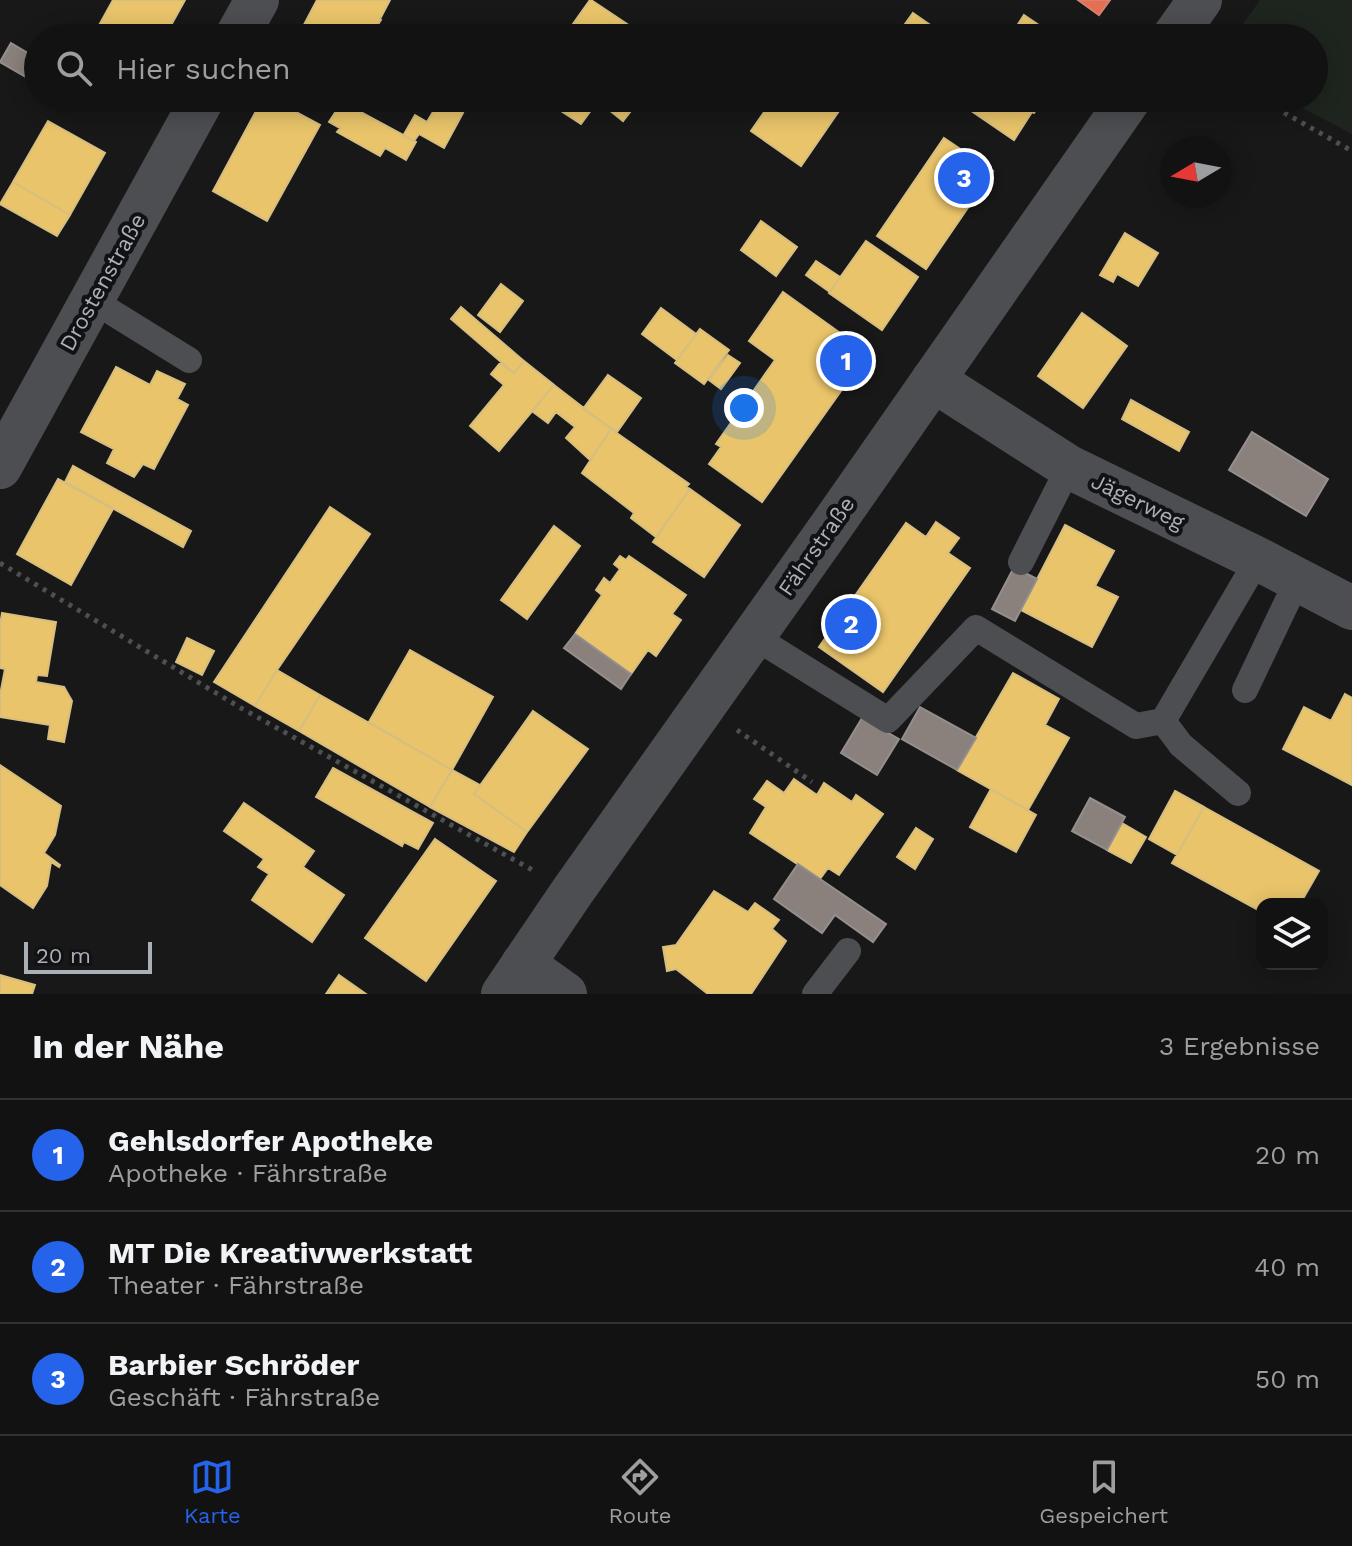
<!DOCTYPE html>
<html lang="de">
<head>
<meta charset="utf-8">
<style>
  body { margin:0; font-family:"Work Sans",sans-serif; background:#1f2020; color:#f1f3f6 }
  .controls { position:absolute; right:24px; bottom:24px; display:grid; overflow:hidden; border-radius:16px; box-shadow:0 4px 20px #0003 }
  .controls button { width:72px; height:72px; display:grid; place-items:center; padding:0; border:0; border-bottom:2px solid #313232; background:#121212; color:#f1f3f6; font:40px sans-serif }
  .compass { position:absolute; left:1160px; top:136px; width:72px; height:72px; border-radius:50%; background:#121212; box-shadow:0 4px 20px #0003; rotate:260deg }
  .scale { position:absolute; left:24px; bottom:20px; width:128px; box-sizing:border-box; padding-left:8px; border:4px solid #aab0b8; border-top:0; font-size:22px; line-height:28px; white-space:nowrap; color:#aab0b8; -webkit-text-stroke:6px #121214; paint-order:stroke }
  .you { position:absolute; left:744px; top:408px; width:28px; height:28px; margin:-20px; border:6px solid #fff; border-radius:50%; background:#1a73e8; box-shadow:0 0 0 12px #1a73e833 }
  .badge { display:grid; place-items:center; width:52px; height:52px; border-radius:50%; background:#2563eb; color:#fff; font-size:26px; font-weight:700 }
  .pin { position:absolute; translate:-50% -50%; border:4px solid #fff; box-shadow:0 2px 8px #0006 }
  .list { margin:0; padding:0; list-style:none }
  h2 { display:flex; justify-content:space-between; align-items:center; height:104px; margin:0; padding:0 32px; font-size:34px }
  h2 small { font-size:26px; font-weight:400; color:#9c9e9f }
  .list li { display:grid; grid-template-columns:52px 1fr auto; gap:24px; align-items:center; box-sizing:border-box; height:112px; padding:0 32px; border-top:2px solid #313232 }
  .list b { display:block; font-size:30px; white-space:nowrap }
  .list p { margin:0; font-size:26px; white-space:nowrap; color:#9c9e9f }
  .list em { font-size:26px; font-style:normal; color:#9c9e9f }
  .icon { flex:none; width:44px; height:44px; fill:none; stroke:currentColor; stroke-width:2; stroke-linecap:round; stroke-linejoin:round }
  .map { position:relative; flex:none; width:1352px; height:994px; overflow:hidden }
  .search { position:absolute; background:#121212; box-shadow:0 4px 20px #0003; left:24px; right:24px; top:24px; height:88px; display:flex; align-items:center; gap:20px; box-sizing:border-box; padding:0 28px; border-radius:44px; color:#9c9e9f; font-size:30px }
  .sheet { height:440px; background:#121212 }
  nav { display:flex; justify-content:space-around; align-items:center; box-sizing:border-box; height:112px; border-top:2px solid #313232; background:#121212; font-size:22px; color:#9c9e9f }
  nav a { display:grid; justify-items:center; gap:4px }
  nav .on { color:#2563eb }
  .map>svg:first-child { display:block }
  .green { fill:#1e251e }
  .homes { fill:#e9c46a; stroke:#d6be81; stroke-width:2 }
  .shops { fill:#e76f51; stroke:#d58270; stroke-width:2 }
  .industry { fill:#8a817c; stroke:#948f8e; stroke-width:2 }
  .lines { fill:none; stroke-linecap:round; stroke-linejoin:round }
  .path { stroke:#4e4f52; stroke-width:5; stroke-dasharray:4 6; stroke-linecap:butt }
  .service { stroke:#4c4e51; stroke-width:26 }
  .minor { stroke:#4c4e51; stroke-width:44 }
  .tertiary { stroke:#4c4e51; stroke-width:44 }
  .labels { text-anchor:middle; stroke-width:8; stroke-linejoin:round; paint-order:stroke }
  .street-label { font-size:22px; fill:#aab0b8; stroke:#121214 }
</style>
</head>
<body>
<div class="map">
<svg width="1352" height="994" viewBox="0 0 1352 994">
  <rect width="100%" height="100%" fill="#181818"/>
  <path class="green" d="M1260,0h92v134l-69,-36h31v-60h-81z"/>
  <path class="homes" d="M113,0h72l-21,38h-72z
    M317,0h73l-10,19 1,1 -12,18h-72z
    M590,0h1l57,38h-85z
    M913,13l36,25h-54z
    M1024,15l34,23h-49z
    M263,98h7l50,27 -53,96 -54,-30z
    M541,98h59l-19,26z
    M616,98h25l-18,23 -15,-12z
    M774,98h52l15,10 -40,58 -50,-35z
    M955,98h89l-10,15 -2,-1 -18,28 -60,-41z
    M440,100l23,13 -19,35 -25,-14 -5,7 -11,-5 12,-21 12,7z
    M342,102l74,40 -10,18 -21,-12 -5,8 -43,-24 3,-4 -11,-6z
    M48,121l57,32 -35,62 -57,-33z
    M944,138l49,33 -67,98 -49,-33z
    M13,182l57,33 -13,21 -57,-32z
    M761,221l36,26 -21,29 -35,-26z
    M1125,233l33,20 -20,33 -21,-12 -4,8 -13,-7z
    M866,241l52,36 -36,53 -53,-37z
    M816,261l24,16 -10,15 -24,-17z
    M501,284l22,17 -23,31 -22,-17z
    M783,292l85,61 -106,149 -53,-38 12,-17 -5,-3 59,-84 -26,-19z
    M461,307l63,54 -10,12 -63,-54z
    M661,308l35,26 -19,26 -35,-26z
    M1082,313l45,33 -44,62 -45,-32z
    M700,329l29,21 -25,34 -29,-21z
    M728,355l12,8 -19,26 -12,-9z
    M524,361l30,24 -55,66 -29,-25 34,-41 -13,-11 9,-11 14,10z
    M116,367l34,18 7,-14 28,13 -8,15 11,6 -34,64 -11,-5 -9,13 -27,-14 7,-14 -33,-17z
    M608,375l33,23 -24,34 -34,-23z
    M554,385l57,44 -21,31 -24,-22 9,-11 -19,-15 -8,11 -16,-12z
    M1131,400l58,32 -10,19 -57,-32z
    M611,429l78,55 -3,3 4,2 -34,48 -25,-19 3,-5 -52,-40z
    M73,466l118,65 -8,16 -118,-65z
    M58,479l55,30 -42,76 -54,-31z
    M690,489l50,36 -36,52 -51,-35z
    M330,507l40,27 -93,136 -22,36 -41,-24z
    M936,522l23,16 -11,15 22,15 -87,124 -64,-45 87,-124 20,14z
    M1065,525l49,26 -19,35 23,11 -26,50 -71,-37z
    M554,526l26,20 -53,73 -26,-19z
    M620,556l6,4 3,-4 57,39 -14,19 9,6 -25,36 -8,-6 -17,24 -56,-40 27,-39 -6,-5 8,-12 6,5 10,-14 -6,-5z
    M2,613l54,9 -9,54 -10,-1 -1,7 28,5 8,14 -8,41 -16,-3 2,-14 -50,-8v-22l5,-26 -5,-1v-43z
    M187,638l27,13 -12,24 -26,-13z
    M410,650l83,47 -41,73 -83,-48z
    M277,670l43,25 -21,36 -44,-25z
    M1013,673l46,26 -14,26 24,13 -41,72 -71,-40z
    M1345,694l7,4v87l-69,-36 21,-42 27,14z
    M320,695l132,75 -22,37 -131,-76z
    M533,711l55,38 -61,83 -53,-38z
    M0,765l61,41 -6,29 -11,18 16,12 -1,2 -8,-5 -4,24 -14,22 -33,-23z
    M333,768l100,55 -15,26 -14,-7 -2,4 -86,-49z
    M452,770l28,15 -6,9 53,38 -13,20 -84,-45z
    M794,779l23,16 7,-12 28,19 4,-7 27,19 -44,61 -11,-7 -8,11 -70,-46 16,-26 -12,-8 13,-18 17,12z
    M991,789l45,26 -20,37 -46,-25z
    M1175,791l29,16 -27,48 -28,-16z
    M244,803l70,48 -11,16 41,28 -32,47 -60,-42 17,-26 -11,-7 6,-8 -40,-28z
    M1204,807l115,64 -19,33h-38v8l-90,-49z
    M1122,823l24,14 -15,26 -24,-13z
    M916,828l17,11 -18,30 -18,-12z
    M435,839l61,42 -70,100 -61,-43z
    M714,891l34,21 7,-9 24,17 -7,9 14,12 -35,53h-43l-32,-25 -9,2 -4,-24 13,-2z
    M0,975l35,10 -3,9h-32z
    M339,975l27,19h-40z"/>
  <path class="shops" d="M1078,0h32l-11,15z"/>
  <path class="industry" d="M11,43l27,16v25l-38,-22z
    M1252,432l76,47 -22,37 -77,-46z
    M1014,567l23,12 -22,42 -23,-12z
    M575,634l56,40 -10,15 -57,-41z
    M920,707l56,31 -19,32 -55,-31z
    M862,718l37,21 -22,36 -36,-22z
    M1090,798l35,19 -18,33 -35,-19z
    M798,864l88,60 -13,18 -38,-27 -13,18 -48,-34z"/>
  <g class="lines">
    <path class="path" d="M1258,98l94,53
      M0,563l241,145 295,164
      M737,730l75,52"/>
    <path class="service" d="M92,300l97,60
      M1021,562l48,-95
      M753,636l135,84 88,-92 160,98 27,-5 95,-162
      M1245,690l53,-111
      M1163,721l18,24 57,48
      M815,994l33,-43"/>
    <path class="minor" d="M236,38l21,-38
      M933,380l136,87 189,92 94,49
      M0,467l203,-369
      M523,964l42,30"/>
    <path class="tertiary" d="M1173,38l27,-38
      M503,994l69,-102 265,-374 293,-420"/>
  </g>
  <g class="labels">
    <g class="street-label">
      <text transform="translate(102 282) rotate(-61)" y="8">Drostenstraße</text>
      <text transform="translate(1138 501) rotate(26)" y="8">Jägerweg</text>
      <text transform="translate(816 546) rotate(-55)" y="8">Fährstraße</text>
    </g>
  </g>
</svg>
<div class="controls">
<button><svg class="icon" aria-label="layers" viewBox="0 0 24 24"><path d="M12 4l9 5-9 5-9-5zM3 14l9 5 9-5"/></svg></button>
</div>
<svg class="compass" viewBox="-18 -18 36 36"><path d="M0-13l5 13h-10z" fill="#e53935"/><path d="M0 13l5-13h-10z" fill="#9c9e9f"/></svg>
<div class="scale">20 m</div>
<div class="you"></div>
<div class="pin badge" style="left:846px;top:361px">1</div>
<div class="pin badge" style="left:851px;top:624px">2</div>
<div class="pin badge" style="left:964px;top:178px">3</div>
<div class="search"><svg class="icon" aria-label="search" viewBox="0 0 24 24"><circle cx="10" cy="10" r="6"/><path d="M15 15l6 6"/></svg>Hier suchen</div>
</div>
<section class="sheet">
<h2>In der Nähe<small>3 Ergebnisse</small></h2>
<ul class="list">
<li><span class="badge">1</span><div><b>Gehlsdorfer Apotheke</b><p>Apotheke · Fährstraße</p></div><em>20 m</em></li>
<li><span class="badge">2</span><div><b>MT Die Kreativwerkstatt</b><p>Theater · Fährstraße</p></div><em>40 m</em></li>
<li><span class="badge">3</span><div><b>Barbier Schröder</b><p>Geschäft · Fährstraße</p></div><em>50 m</em></li>
</ul>
</section>
<nav>
<a class="on"><svg class="icon" aria-label="map" viewBox="0 0 24 24"><path d="M3 6l6-2 6 2 6-2v14l-6 2-6-2-6 2zM9 4v14M15 6v14"/></svg>Karte</a>
<a><svg class="icon" aria-label="directions" viewBox="0 0 24 24"><path d="M12 3l9 9-9 9-9-9zM9 14v-3h6M13 9l2 2-2 2"/></svg>Route</a>
<a><svg class="icon" aria-label="saved" viewBox="0 0 24 24"><path d="M7 4h10v16l-5-4-5 4z"/></svg>Gespeichert</a>
</nav>
</body>
</html>
